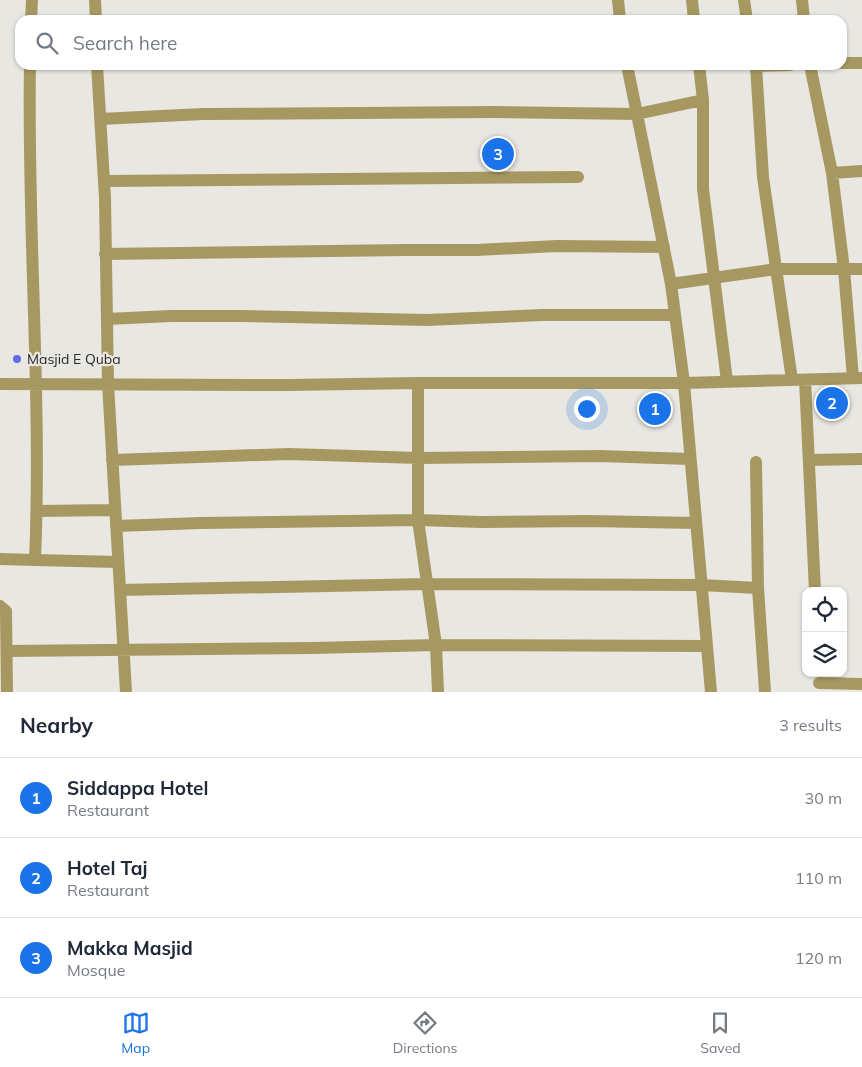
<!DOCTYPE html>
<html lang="en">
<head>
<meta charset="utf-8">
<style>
  body { margin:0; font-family:Mulish,sans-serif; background:#f6f6f7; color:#1f2937 }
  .controls { position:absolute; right:15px; bottom:15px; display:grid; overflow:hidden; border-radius:10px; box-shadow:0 1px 4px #0004 }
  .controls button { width:45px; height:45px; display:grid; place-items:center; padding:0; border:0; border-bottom:1px solid #e0e1e3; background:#fff; color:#1f2937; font:25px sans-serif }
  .you { position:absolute; left:586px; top:408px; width:18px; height:18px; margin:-12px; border:4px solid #fff; border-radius:50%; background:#1a73e8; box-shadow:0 0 0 8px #1a73e833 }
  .badge { display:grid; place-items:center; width:32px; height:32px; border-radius:50%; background:#1a73e8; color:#fff; font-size:16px; font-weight:700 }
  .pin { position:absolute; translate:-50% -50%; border:2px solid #fff; box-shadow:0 1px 5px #0006 }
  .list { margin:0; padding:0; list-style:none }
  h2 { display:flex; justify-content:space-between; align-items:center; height:65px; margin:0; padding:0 20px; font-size:21px }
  h2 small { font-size:16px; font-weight:400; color:#747a83 }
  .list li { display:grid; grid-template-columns:32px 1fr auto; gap:15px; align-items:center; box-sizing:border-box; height:80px; padding:0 20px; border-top:1px solid #e0e1e3 }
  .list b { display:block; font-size:19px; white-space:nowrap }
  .list p { margin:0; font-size:16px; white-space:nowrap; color:#747a83 }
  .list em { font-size:16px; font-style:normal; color:#747a83 }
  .icon { flex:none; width:28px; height:28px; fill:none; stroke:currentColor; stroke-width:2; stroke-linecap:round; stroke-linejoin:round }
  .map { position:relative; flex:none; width:862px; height:692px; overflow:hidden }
  .search { position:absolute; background:#fff; box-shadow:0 1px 4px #0004; left:15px; right:15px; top:15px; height:55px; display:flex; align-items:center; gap:12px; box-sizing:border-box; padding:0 18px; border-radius:15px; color:#747a83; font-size:19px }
  .sheet { height:305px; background:#fff }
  nav { display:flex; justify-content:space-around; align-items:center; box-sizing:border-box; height:70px; border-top:1px solid #e0e1e3; background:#fff; font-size:14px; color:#747a83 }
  nav a { display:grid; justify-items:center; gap:2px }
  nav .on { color:#1a73e8 }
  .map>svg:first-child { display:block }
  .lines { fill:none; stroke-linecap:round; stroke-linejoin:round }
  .minor { stroke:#a79861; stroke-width:12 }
  .poi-dot { fill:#606de5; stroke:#e9e7e2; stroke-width:2 }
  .labels { text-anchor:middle; stroke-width:4.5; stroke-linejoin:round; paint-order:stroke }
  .poi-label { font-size:14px; fill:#2a2a28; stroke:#e9e7e2; text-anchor:start }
</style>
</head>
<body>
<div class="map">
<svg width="862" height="692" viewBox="0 0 862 692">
  <rect width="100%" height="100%" fill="#e9e7e2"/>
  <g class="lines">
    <path class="minor" d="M95,0l1,20
      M618,0l2,20
      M692,0l2,20
      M744,0l3,20
      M802,0l2,20
      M31,20l1,-20
      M842,63h20
      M97,65l8,133 3,186 18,308
      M791,65l-35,1 7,111 29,203
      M810,65l22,108 12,96 9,109
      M703,100v89l24,192
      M100,119l103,-5 291,-2 143,2 -10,-49
      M832,173l30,-2
      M104,181l474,-4
      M105,254l300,-4h72l80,-4 107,1
      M671,284l105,-15h86
      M107,319l64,-3h69l187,4 115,-5h133
      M805,380l10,211
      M418,383v137l18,125 2,47
      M0,384l288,1 130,-2h266l-13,-99 -34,-170 66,-14 -4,-35
      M112,460l177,-6 130,4 181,-2 90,3
      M810,460l52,-1
      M756,462l2,126 7,104
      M37,511l78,-1
      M116,526l85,-3 217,-3 63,2 108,-1 107,2
      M0,559l35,1c7,-165 -8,-330 -5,-495
      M35,560l83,2
      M120,590l307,-6 274,1 57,3
      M0,606l6,5 1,81
      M7,651l305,-3 124,-3 271,1
      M819,683l43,1
      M711,692l-27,-309 178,-5"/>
  </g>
  <circle class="poi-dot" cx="17" cy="359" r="5"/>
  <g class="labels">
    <g class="poi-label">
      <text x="27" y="364">Masjid E Quba</text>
    </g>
  </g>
</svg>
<div class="controls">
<button><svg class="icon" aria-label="locate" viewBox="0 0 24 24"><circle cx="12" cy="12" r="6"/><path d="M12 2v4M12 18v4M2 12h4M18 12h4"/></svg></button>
<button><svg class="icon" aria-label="layers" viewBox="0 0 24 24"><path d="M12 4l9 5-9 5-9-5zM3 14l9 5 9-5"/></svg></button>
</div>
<div class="you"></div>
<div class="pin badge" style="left:655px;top:409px">1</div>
<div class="pin badge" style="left:832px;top:403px">2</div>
<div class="pin badge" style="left:498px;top:154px">3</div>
<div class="search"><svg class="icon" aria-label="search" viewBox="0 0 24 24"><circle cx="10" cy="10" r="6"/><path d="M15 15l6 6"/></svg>Search here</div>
</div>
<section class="sheet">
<h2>Nearby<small>3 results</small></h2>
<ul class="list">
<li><span class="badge">1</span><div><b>Siddappa Hotel</b><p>Restaurant</p></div><em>30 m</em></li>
<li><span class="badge">2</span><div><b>Hotel Taj</b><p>Restaurant</p></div><em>110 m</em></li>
<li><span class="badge">3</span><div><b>Makka Masjid</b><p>Mosque</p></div><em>120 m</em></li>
</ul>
</section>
<nav>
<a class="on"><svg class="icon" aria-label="map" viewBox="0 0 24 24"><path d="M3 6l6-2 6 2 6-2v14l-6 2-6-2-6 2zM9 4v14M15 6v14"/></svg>Map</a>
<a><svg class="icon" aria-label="directions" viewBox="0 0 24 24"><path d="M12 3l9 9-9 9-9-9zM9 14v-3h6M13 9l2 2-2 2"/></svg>Directions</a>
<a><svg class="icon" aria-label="saved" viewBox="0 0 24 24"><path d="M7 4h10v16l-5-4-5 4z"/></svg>Saved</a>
</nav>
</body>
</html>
